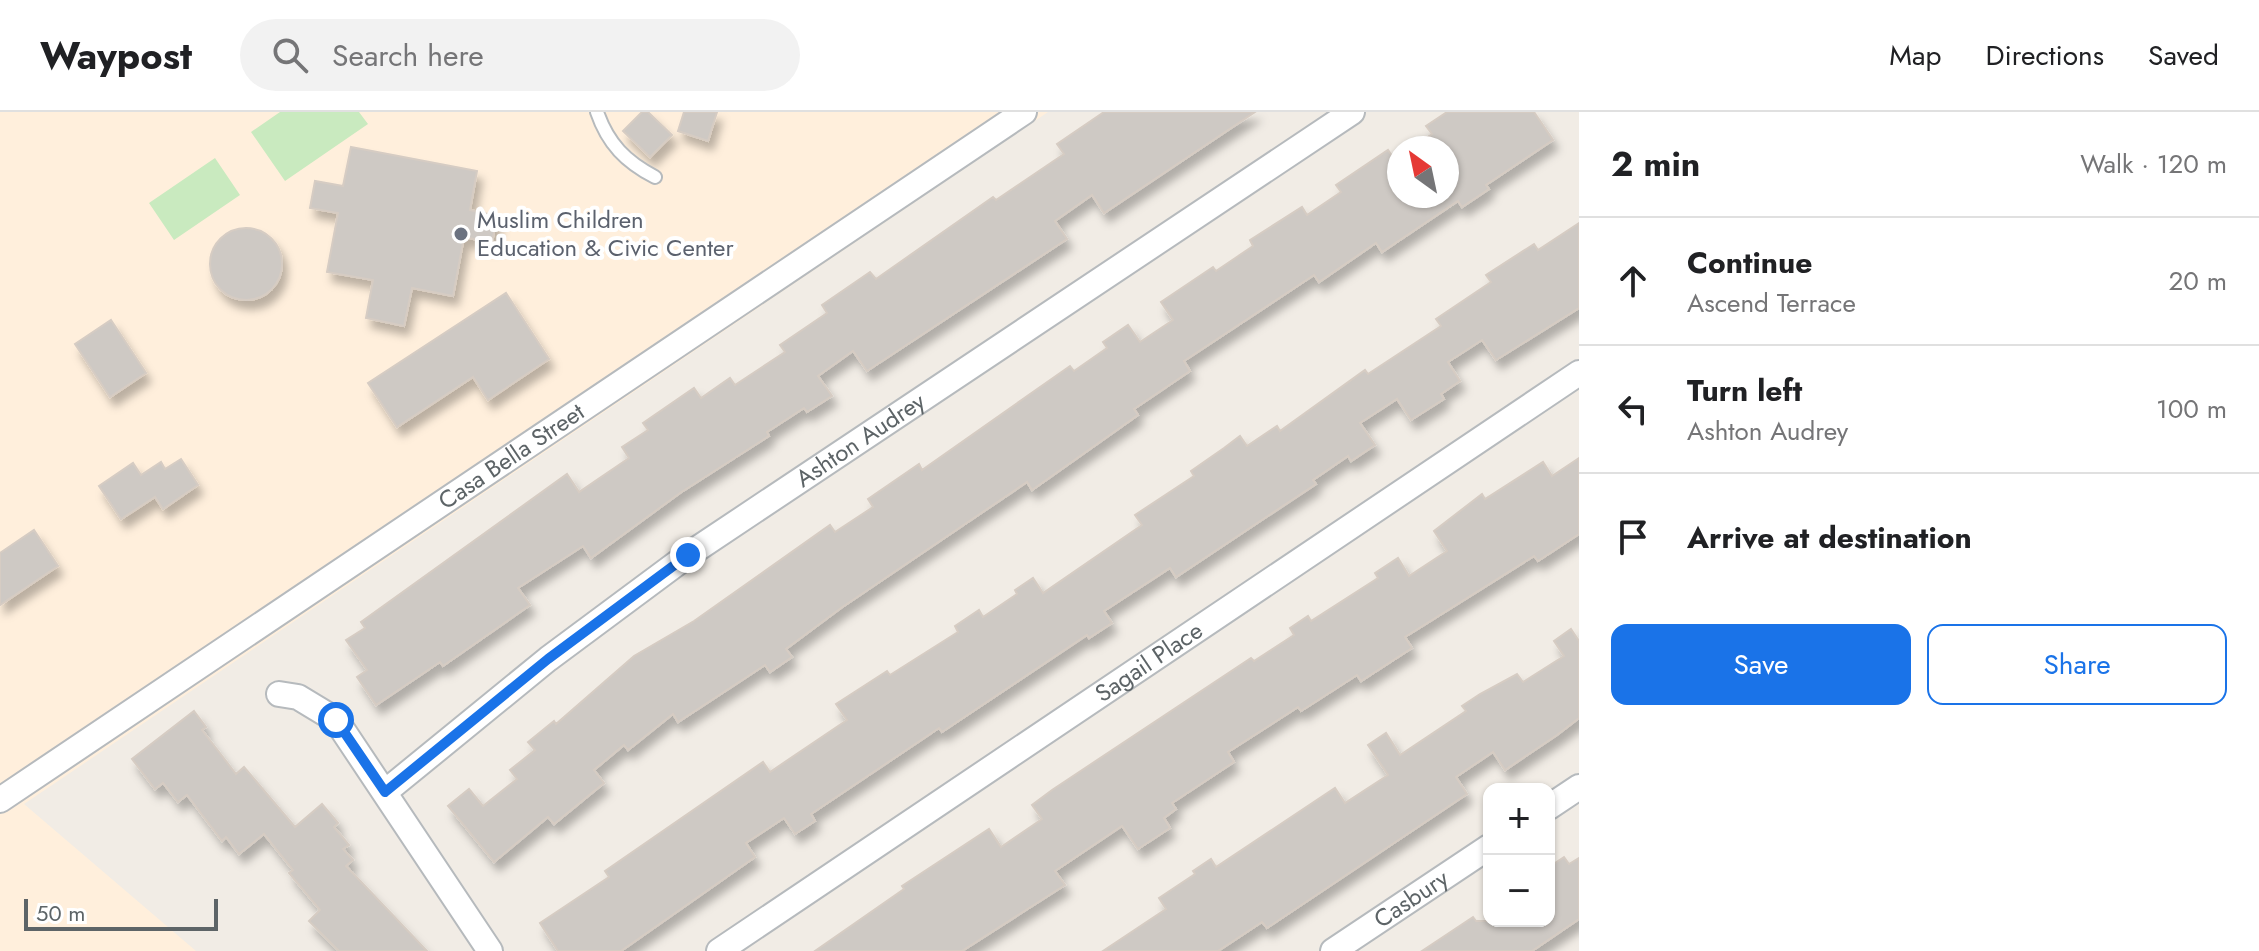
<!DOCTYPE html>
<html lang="en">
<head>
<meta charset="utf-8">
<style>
  body { margin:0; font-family:Jost,sans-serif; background:#f2f2f2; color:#202124 }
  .controls { position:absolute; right:24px; bottom:24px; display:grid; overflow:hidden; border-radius:16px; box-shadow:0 2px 6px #0004 }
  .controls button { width:72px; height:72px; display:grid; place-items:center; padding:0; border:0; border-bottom:2px solid #e0e0e0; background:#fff; color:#202124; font:40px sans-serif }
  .compass { position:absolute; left:1387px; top:24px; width:72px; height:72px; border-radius:50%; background:#fff; box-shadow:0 2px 6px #0004; rotate:327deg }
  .scale { position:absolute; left:24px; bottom:20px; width:194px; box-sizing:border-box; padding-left:8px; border:4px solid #5d6467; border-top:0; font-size:22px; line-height:28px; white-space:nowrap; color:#5d6467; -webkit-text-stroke:6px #fff; paint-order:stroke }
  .stop { position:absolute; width:24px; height:24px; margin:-18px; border:6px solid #1a73e8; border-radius:50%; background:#fff }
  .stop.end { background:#1a73e8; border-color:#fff; box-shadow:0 2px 8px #0008 }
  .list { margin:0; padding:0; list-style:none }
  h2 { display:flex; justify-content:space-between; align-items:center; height:104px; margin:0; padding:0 32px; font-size:34px }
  h2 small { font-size:26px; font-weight:400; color:#757577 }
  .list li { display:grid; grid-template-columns:52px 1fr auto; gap:24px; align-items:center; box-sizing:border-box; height:128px; padding:0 32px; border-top:2px solid #e0e0e0 }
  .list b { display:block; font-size:30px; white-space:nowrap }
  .list p { margin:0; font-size:26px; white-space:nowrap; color:#757577 }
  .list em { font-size:26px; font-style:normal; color:#757577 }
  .actions { display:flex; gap:16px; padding:24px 32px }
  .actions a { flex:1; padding:18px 0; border:2px solid #1a73e8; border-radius:16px; text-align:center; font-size:28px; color:#1a73e8 }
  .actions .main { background:#1a73e8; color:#fff }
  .icon { flex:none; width:44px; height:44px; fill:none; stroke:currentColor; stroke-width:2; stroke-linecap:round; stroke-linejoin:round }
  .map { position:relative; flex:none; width:1579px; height:839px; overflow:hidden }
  header { display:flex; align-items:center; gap:48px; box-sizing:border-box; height:112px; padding:0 40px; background:#fff; border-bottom:2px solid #e0e0e0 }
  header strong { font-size:38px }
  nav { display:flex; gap:44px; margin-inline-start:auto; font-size:28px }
  .search { width:560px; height:72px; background:#f2f2f2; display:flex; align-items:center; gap:20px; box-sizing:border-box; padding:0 28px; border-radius:44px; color:#757577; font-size:30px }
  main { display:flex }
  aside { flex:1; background:#fff }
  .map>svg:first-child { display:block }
  .commercial { fill:#ffefdc }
  .green { fill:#c9eabf }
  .building { fill:#cec9c4; stroke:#d6ccc3; stroke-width:2; filter:url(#shadow) }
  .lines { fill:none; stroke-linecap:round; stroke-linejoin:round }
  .lane-casing { stroke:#b6babd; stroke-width:16 }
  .street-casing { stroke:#b6babd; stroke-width:28 }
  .lane { stroke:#fff; stroke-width:12 }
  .street { stroke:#fff; stroke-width:24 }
  .route { stroke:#1a73e8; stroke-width:10 }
  .worship-dot { fill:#6b7280; stroke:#fff; stroke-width:3 }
  .labels { text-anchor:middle; stroke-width:8; stroke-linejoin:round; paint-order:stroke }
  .worship-label { font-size:24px; fill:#5b616d; stroke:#fff; text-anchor:start }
  .street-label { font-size:24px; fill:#5d6467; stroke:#fff }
</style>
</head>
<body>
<header>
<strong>Waypost</strong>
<div class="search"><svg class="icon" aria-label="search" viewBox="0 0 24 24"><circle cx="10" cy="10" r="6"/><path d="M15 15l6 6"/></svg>Search here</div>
<nav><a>Map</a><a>Directions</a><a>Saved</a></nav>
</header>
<main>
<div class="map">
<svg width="1579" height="839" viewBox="0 0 1579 839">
  <defs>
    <filter id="shadow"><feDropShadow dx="5" dy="9" stdDeviation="4" flood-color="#0004"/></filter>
  </defs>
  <rect width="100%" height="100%" fill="#f1ece5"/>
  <path class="commercial" d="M0,0h1048l-1024,692 172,147h-196z"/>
  <path class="green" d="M280,0h79l9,12 -83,57 -34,-49z
    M215,46l25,37 -66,45 -25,-37z"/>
  <path class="building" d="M642,0h6l24,23 -22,22 -27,-26z
    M684,0h33l-9,29 -30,-10z
    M1104,0h151l-151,101 -12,-18 -37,26 12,18 -200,132 -14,-20 -35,25 14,20 -25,16 -3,-4 -37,24 2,4 -89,57 -89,65 -8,-12 -65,42 12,17 -87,61 -3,-4 -64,43 -19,-28 10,-7 -21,-30 19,-12 -4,-6 206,-148 12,18 50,-34 -7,-11 26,-17 -5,-7 51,-35 7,10 29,-20 5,7 50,-33 -5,-7 47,-32 -5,-8 48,-33 6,7 117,-82 3,3 68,-46 -7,-10z
    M1447,0h87l19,28 -67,45 3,4 -27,18 -4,-6 -76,51 -6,-9 -57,39 -5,-7 -130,86 6,10 -56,38 4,6 -106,75 -5,-8 -186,126 -55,41 6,8 -22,15 -5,-7 -87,57 -5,-8 -45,36 -4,-5 -30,25 10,13 -50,41 -6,-7 -54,45 -46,-56 21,-17 14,17 34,-27 -7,-9 25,-20 -7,-8 26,-21 2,3 78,-68 60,-35 136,-96 5,7 38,-25 -5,-8 51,-35 3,6 148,-104 4,5 33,-23 -4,-6 25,-17 12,17 33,-22 -12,-18 52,-35 3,4 37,-25 -3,-6 52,-33 5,8 34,-23 -5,-7 52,-35 11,16v30h48v-48h-35l20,-14 -6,-8z
    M351,35l126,24 -7,39 27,6 -5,27 -28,-6 -11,59 -41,-8 -8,38 -38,-8 7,-38 -46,-8 11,-59 -28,-5 5,-27 28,5z
    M1579,111v85l-83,52 -14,-20 -34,22 12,19 -19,13 3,5 -33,21 -14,-21 -37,24 15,22 -24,16 -3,-5 -35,24 3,4 -140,93 -6,-9 -66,43 8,12 -23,15 -2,-3 -145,97 -3,-4 -128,86 4,7 -20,13 -11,-16 -38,25 9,14 -134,94h-63l-18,-28 69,-46 -4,-6 158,-109 7,10 77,-52 -11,-16 51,-33 3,4 68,-43 -3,-6 24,-16 4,7 34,-23 -2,-4 18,-12 10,15 99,-68 -7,-10 59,-39 -3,-5 33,-23 16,-12 7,10 30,-20 3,5 85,-61 3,4 73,-48 -5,-7 55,-37 -5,-7 48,-31 4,6z
    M210 152a36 36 0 1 1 72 0a36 36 0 1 1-72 0Z
    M506,181l43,66 -61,41 -15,-23 -76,50 -29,-44z
    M111,208l35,53 -36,24 -35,-53z
    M1579,346v76l-41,27 -4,-5 -129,81 7,11 -51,33 -4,-6 -56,36 -3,-4 -70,45 6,10 -62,41 4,6 -12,9 6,10 -32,21 -16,-23 -67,45 10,14 -103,66h-147l89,-62 -2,-3 87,-57 12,18 41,-28 -10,-14 20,-15 199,-132 3,3 40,-26 -4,-7 18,-12 3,5 67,-43 -3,-5 23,-15 11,18 38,-25 -13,-20 48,-37 3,5 58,-37 9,14z
    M181,347l17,26 -35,24 -8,-12 -34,22 -22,-33 34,-23 8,12 20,-13 4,7z
    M34,418l24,36 -58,39v-52z
    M1571,517l8,12v77l-22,17 -52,35 -12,-18 -37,25 11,17 -200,134 -5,-6 -44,29h-115l63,-42 -7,-11 36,-24 -2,-3 18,-12 5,8 119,-79 10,15 43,-28 -20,-30 18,-12 14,22 66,-44 -4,-5 18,-12 37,-20 6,8 41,-26 -10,-15z
    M194,599l12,16 -4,3 34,44 8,-7 51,60 27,-23 16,19 -4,4 15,18 -6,4 10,11 -7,6 81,85h-88l-30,-30 11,-11 -31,-37 4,-3 -29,-36 -25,20 -13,-17 -4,4 -35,-46 -9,7 -15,-19 -8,6 -23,-30z
    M1564,745l5,7 10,-6v61l-47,32h-110l51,-34 3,4h73v-54z"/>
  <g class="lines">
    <g class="lane-casing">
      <path id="lane" d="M597,0c11,32 29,50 58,65"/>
    </g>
    <g class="street-casing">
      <g id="street">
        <path d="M279,582l19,3 38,23 154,231"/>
        <path id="s1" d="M385,680l163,-133 140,-104 664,-443"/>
        <path id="s2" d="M0,688l1024,-688"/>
        <path d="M1549,695l30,-20"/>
        <path id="s3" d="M719,839l860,-578"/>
        <path id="s4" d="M1333,839l156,-104"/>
      </g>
    </g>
    <use href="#lane" class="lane"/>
    <use href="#street" class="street"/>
  </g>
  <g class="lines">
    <path class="route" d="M336,608l49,72 163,-133 140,-104"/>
  </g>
  <circle class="worship-dot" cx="461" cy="122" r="8"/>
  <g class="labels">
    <g class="worship-label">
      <text x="477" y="116">Muslim Children<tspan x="477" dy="28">Education &amp; Civic Center</tspan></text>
    </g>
    <g class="street-label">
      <text dy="8" stroke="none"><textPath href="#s1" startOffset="592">Ashton Audrey</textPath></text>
      <text dy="8" stroke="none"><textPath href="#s2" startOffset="616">Casa Bella Street</textPath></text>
      <text dy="8" stroke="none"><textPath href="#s3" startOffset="518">Sagail Place</textPath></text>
      <text dy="8" stroke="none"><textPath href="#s4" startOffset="94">Casbury</textPath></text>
    </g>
  </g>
</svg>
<div class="controls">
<button>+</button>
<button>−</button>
</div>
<svg class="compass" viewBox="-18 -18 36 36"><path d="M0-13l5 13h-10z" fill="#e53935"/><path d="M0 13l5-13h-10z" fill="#757577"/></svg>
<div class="scale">50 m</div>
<div class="stop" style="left:336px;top:608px"></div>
<div class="stop end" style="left:688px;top:443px"></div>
</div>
<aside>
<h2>2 min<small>Walk · 120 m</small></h2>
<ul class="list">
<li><svg class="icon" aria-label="ahead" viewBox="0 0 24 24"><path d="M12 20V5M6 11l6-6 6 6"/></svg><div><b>Continue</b><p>Ascend Terrace</p></div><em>20 m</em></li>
<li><svg class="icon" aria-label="left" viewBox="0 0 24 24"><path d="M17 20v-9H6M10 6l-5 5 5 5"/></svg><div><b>Turn left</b><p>Ashton Audrey</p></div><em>100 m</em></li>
<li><svg class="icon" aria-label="arrive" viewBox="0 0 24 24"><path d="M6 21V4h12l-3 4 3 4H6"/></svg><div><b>Arrive at destination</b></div></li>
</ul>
<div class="actions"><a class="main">Save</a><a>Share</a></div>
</aside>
</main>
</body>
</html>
